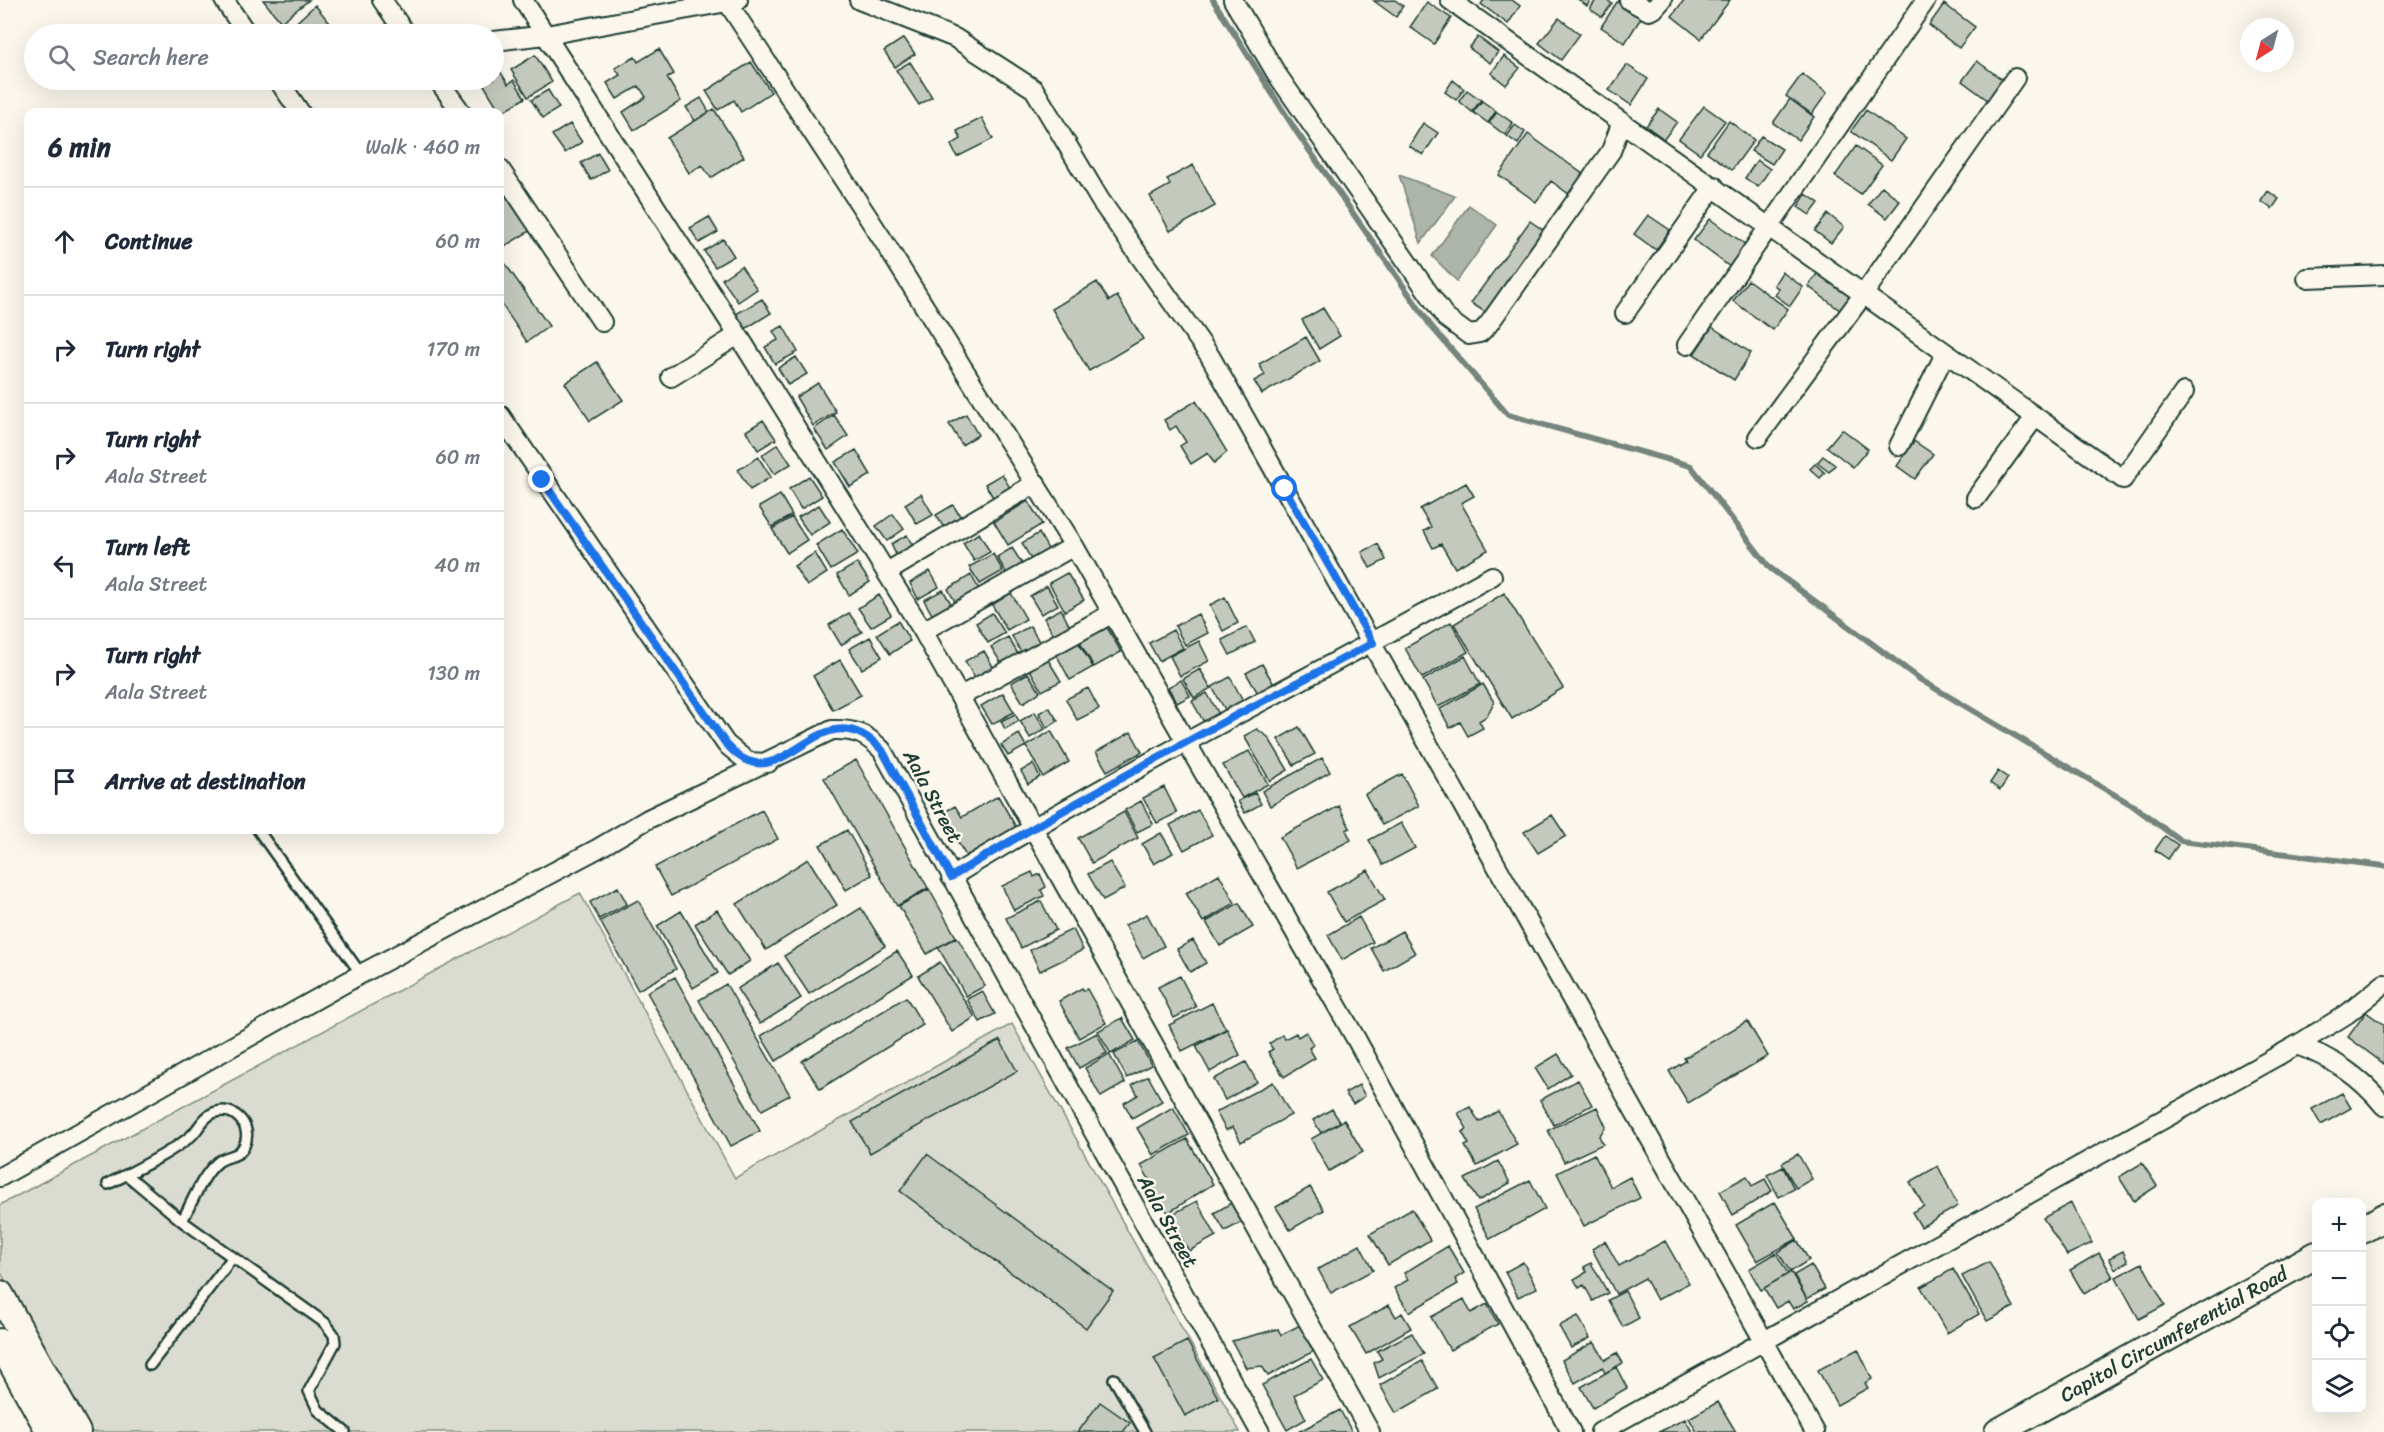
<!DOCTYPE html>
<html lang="en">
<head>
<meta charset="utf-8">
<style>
  body { margin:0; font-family:Sriracha,sans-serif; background:#f2f2f3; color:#1f2937 }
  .controls { position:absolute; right:18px; bottom:18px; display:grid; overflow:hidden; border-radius:12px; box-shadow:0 6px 24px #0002 }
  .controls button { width:54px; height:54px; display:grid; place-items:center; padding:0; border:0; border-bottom:2px solid #e0e1e3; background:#fff; color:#1f2937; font:30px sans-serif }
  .compass { position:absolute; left:2240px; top:18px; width:54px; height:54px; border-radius:50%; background:#fff; box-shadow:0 6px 24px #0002; rotate:216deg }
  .stop { position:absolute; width:18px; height:18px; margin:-14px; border:4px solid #1a73e8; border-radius:50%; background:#fff }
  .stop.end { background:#1a73e8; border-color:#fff; box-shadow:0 2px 6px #0008 }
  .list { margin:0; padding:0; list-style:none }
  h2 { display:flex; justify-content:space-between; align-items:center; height:78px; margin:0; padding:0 24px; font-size:26px }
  h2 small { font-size:20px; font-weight:400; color:#747a83 }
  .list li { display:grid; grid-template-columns:39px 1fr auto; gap:18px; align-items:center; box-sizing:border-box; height:108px; padding:0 24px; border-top:2px solid #e0e1e3 }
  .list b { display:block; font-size:22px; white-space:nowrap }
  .list p { margin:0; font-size:20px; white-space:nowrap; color:#747a83 }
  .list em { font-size:20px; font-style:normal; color:#747a83 }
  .icon { flex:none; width:33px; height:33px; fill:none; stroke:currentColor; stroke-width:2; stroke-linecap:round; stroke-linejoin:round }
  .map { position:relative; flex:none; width:2384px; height:1432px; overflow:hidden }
  .search { position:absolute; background:#fff; box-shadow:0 6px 24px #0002; left:24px; top:24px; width:480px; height:66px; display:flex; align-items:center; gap:15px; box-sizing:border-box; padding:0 21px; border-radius:33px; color:#747a83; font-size:22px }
  .panel { position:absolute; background:#fff; box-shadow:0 6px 24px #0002; left:24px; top:108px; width:480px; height:726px; border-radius:12px }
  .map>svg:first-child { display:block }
  .green { fill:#dbdcd1; stroke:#7d8c82; stroke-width:1.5 }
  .water { fill:#adb4aa; stroke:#74847b; stroke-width:1.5 }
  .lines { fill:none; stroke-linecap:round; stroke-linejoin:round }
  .stream { stroke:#74847b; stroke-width:6 }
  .building { fill:#c4c9be; stroke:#1f3d34; stroke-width:1.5 }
  .lane-casing { stroke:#1f3d34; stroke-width:14 }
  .street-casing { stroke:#1f3d34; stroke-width:22 }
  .secondary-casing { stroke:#1f3d34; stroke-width:30 }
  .lane { stroke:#fbf7ec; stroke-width:9 }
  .street { stroke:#fbf7ec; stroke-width:18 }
  .secondary { stroke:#fbf7ec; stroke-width:26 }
  .route { stroke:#1a73e8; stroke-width:8 }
  .labels { text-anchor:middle; stroke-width:5; stroke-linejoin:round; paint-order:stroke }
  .street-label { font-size:20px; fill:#1f3d34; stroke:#fbf7ec }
</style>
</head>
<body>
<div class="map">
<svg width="2384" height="1432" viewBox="0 0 2384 1432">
  <rect width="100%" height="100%" fill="#fbf7ec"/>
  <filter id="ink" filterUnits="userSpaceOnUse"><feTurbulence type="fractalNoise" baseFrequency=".0167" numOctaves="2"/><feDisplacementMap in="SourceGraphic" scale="12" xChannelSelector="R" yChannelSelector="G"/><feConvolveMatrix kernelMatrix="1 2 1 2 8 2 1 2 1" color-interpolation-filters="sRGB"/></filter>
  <g filter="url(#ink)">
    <path class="green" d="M580,893l155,285 277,-154 228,408h-1150l-90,-161v-66z"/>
    <path class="water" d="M1399,175l56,21 -34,47z
      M1469,205l28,20 -40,56 -25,-25z"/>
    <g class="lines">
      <path class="stream" d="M1213,0l83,131 135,195 77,89 183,51 79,102 151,112 211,125 49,36 203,25"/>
    </g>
    <path class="building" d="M263,0h46l-28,22z
      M1395,0l8,6 -7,11 -22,-16z
      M1484,0h28l8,6 -12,18 -27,-20z
      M1579,0h12l-4,6z
      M1596,0h11l5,4 -10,13 -12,-8z
      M1684,0h46l-29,39 -29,-23z
      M1427,2l24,16 -17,26 -24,-17z
      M1617,2l24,16 -16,25 -24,-16z
      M1944,4l31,23 -16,21 -30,-23z
      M315,5l24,29h-51l-2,-2z
      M1559,18l21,16 -19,26 -22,-17z
      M1478,37l20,15 -8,11 -21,-15z
      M904,38l11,16 -20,13 -11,-16z
      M659,49l15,25 -7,4 14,23 -47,29 -11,-18 23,-15 -7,-11 -22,13 -10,-16 13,-8 -5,-7 20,-11 3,5z
      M535,55l17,27 -24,15 -17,-27z
      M1504,56l16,12 -14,17 -15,-12z
      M1977,61l27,20 -15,20 -27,-20z
      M751,62l20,30 -30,20 -7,-12 -16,10 -12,-19z
      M910,62l22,35 -13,8 -23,-35z
      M1627,65l21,14 -17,26 -22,-15z
      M498,68l10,16 6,-4 11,18 -24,15 -20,-33h13v-9z
      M1802,74l25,19 -15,21 -26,-18z
      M1453,80l11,9 -8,11 -11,-8z
      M548,90l11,18 -16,10 -12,-18z
      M1467,90l14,10 -9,12 -13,-11z
      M701,98l8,14 -14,9 -9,-14z
      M1790,99l24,18 -16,23 -25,-17z
      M1482,101l14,10 -8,12 -15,-11z
      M1704,106l21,15 -25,33 -21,-15z
      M714,109l30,48 -33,21 -9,-13 -13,8 -22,-35z
      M1659,109l18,13 -13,17 -18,-13z
      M1866,110l40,29 -15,21 -40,-29z
      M1497,112l16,11 -8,12 -16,-12z
      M982,118l11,21 -36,18 -6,-12 10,-6 -4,-8z
      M1729,121l25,19 -22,30 -25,-18z
      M1423,123l15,10 -15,22 -14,-9z
      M570,124l12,18 -17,11 -13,-18z
      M1515,125l10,7 -7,12 -11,-8z
      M1528,134l56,41 -14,20 -19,-14 -15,21 -37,-27z
      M1761,136l21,13 -10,15 -21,-13z
      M1856,146l26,19 -21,29 -26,-18z
      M598,153l10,17 -17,10 -10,-17z
      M1757,160l13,9 -12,18 -13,-9z
      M1193,165l22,41 -45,25 -20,-35 20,-11 -3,-6z
      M505,184l28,45 -33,20v-62z
      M1882,186l18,15 -13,17 -19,-14z
      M2268,191l11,8 -7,10 -11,-8z
      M1806,194l13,9 -9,12 -12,-8z
      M1828,214l16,13 -13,16 -16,-12z
      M1648,215l22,15 -14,20 -22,-16z
      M709,217l9,15 -19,11 -9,-15z
      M1710,219l36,26 -16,22 -36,-27z
      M1530,221l13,9 -58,82 -14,-9z
      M723,239l11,17 -19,11 -11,-16z
      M504,262l45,64 -22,16 -27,-40v-37z
      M741,266l16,23 -19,13 -16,-23z
      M1822,267l34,25 -15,19 -33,-25z
      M1782,272l21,15 -13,19 -15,-11 4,-6 -5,-4z
      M1748,280l40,29 -15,21 -40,-29z
      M1097,282l12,19 8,-5 26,43 -54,32 -37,-62z
      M762,299l9,14 -26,16 -9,-15z
      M1323,308l17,28 -21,13 -17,-29z
      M783,326l15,26 -23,12 -10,-17 13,-7 -5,-9z
      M1712,327l39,26 -17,27 -40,-26z
      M1306,337l14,24 -58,33 -8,-13 11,-6 -6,-11z
      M796,357l11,17 -19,11 -10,-17z
      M597,362l26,38 -33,21 -25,-38z
      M818,383l18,29 -23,14 -17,-29z
      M1196,401l31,51 -13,11 -6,-10 -17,11 -11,-18 6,-4 -10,-16 -6,4 -6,-10z
      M966,414l12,21 -16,10 -13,-21z
      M834,415l14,21 -20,14 -14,-21z
      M763,420l13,19 -18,11 -12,-19z
      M1842,429l26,20 -15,18 -26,-20z
      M1914,441l19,13 -18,25 -18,-13z
      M778,444l13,20 -17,10 -12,-19z
      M856,450l15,25 -21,12 -15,-25z
      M1823,456l12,9 -6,7 -12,-9z
      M758,457l13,20 -21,13 -12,-20z
      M1815,464l10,9 -5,5 -10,-9z
      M1002,474l12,21 -17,9 -12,-20z
      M809,476l13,20 -21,13 -12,-20z
      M1466,483l8,13 -13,7 27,47 -33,18 -14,-24 -8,4 -9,-17 7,-4 -11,-18z
      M921,494l12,21 -16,9 -12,-20z
      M780,495l12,20 -20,12 -13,-20z
      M1028,501l14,23 -34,21 -14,-23z
      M819,505l11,17 -20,13 -12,-18z
      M953,505l11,17 -17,11 -11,-18z
      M893,514l11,15 -17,12 -11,-15z
      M792,517l15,23 -20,13 -15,-24z
      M842,529l16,25 -27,16 -15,-25z
      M979,533l11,19 -16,9 -11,-18z
      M1039,533l10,18 -17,10 -10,-18z
      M907,535l9,17 -17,9 -8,-17z
      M1378,544l8,16 -16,8 -8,-16z
      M1012,548l11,17 -16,9 -10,-17z
      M815,553l12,20 -20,13 -13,-20z
      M993,554l10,17 -23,13 -11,-17z
      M857,563l13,19 -21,13 -12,-20z
      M930,571l9,16 -21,12 -8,-16z
      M1067,573l17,27 -19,11 -16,-28z
      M971,575l9,16 -23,14 -9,-16z
      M1047,586l11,19 -17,9 -11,-18z
      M943,590l10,17 -19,11 -10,-18z
      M1011,593l15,26 -19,11 -15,-25z
      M1504,593l59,95 -51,31 -58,-95z
      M879,595l12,20 -20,12 -13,-19z
      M1225,597l13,26 -15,8 -13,-26z
      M1061,609l9,18 -16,9 -10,-18z
      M849,613l13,19 -21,13 -12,-20z
      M992,613l13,20 -17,10 -12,-20z
      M1198,614l10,19 -23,12 -10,-19z
      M898,621l12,20 -20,13 -13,-20z
      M1451,622l17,30 -46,26 -17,-30z
      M1105,624l16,28 -27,15 -16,-28z
      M1030,626l10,17 -18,11 -10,-18z
      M1247,627l8,15 -25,13 -8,-15z
      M1173,630l10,18 -24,13 -10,-18z
      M870,637l12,20 -20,12 -13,-20z
      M1008,637l13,22 -16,10 -14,-22z
      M1077,640l16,27 -23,13 -15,-28z
      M1199,641l10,20 -29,15 -10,-20z
      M984,651l11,19 -19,10 -11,-19z
      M1465,656l15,28 -42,23 -15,-27z
      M1047,658l14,23 -19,10 -13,-23z
      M840,660l21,35 -28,15 -20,-34z
      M1262,664l13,22 -16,9 -13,-22z
      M1200,669l11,19 -17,10 -11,-19z
      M1028,673l12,19 -17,11 -12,-20z
      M1230,677l15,27 -18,9 -15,-26z
      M1181,680l9,16 -13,7 -9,-16z
      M1483,684l11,18 -7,14 -8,5 4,7 -15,8 -8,-14 -10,6 -10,-19z
      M1088,688l11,21 -22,11 -11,-21z
      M1003,693l11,19 -22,12 -11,-18z
      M1207,693l13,23 -15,8 -13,-23z
      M1049,707l9,14 -11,7 -8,-15z
      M1035,712l10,17 -15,9 -10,-17z
      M1015,714l4,7 -14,8 -4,-8z
      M1299,727l16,27 -21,11 -16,-26z
      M1257,729l11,8 20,33 -18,11 -26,-45z
      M1051,731l18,31 -26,15 -17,-31z
      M1131,732l11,20 -35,19 -11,-19z
      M1019,734l7,12 -18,10 -7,-11z
      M1249,751l19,33 -26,14 -19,-33z
      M1322,758l8,14 -60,34 -8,-15z
      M856,760l72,128 -31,18 -73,-128z
      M1033,764l7,13 -12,7 -7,-13z
      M1998,771l10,7 -8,12 -10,-7z
      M1402,774l17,32 -37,19 -17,-31z
      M1164,787l13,26 -20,10 -14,-25z
      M1255,793l6,11 -16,9 -7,-12z
      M998,796l18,31 -50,29 -25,-42 14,-8 7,11z
      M1141,801l12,23 -16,8 -12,-22z
      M1339,806l11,22 -4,2 5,10 -54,28 -17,-31z
      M762,810l16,29 -107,57 -16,-29z
      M1198,810l14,25 -28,15 -14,-25z
      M1124,812l14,26 -46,25 -14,-25z
      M1552,815l14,21 -28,17 -14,-21z
      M1401,823l14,25 -32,17 -14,-25z
      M847,830l25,45 -26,15 -26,-45z
      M1161,833l12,20 -19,11 -12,-20z
      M2165,836l13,9 -10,14 -13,-9z
      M808,859l29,46 -71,45 -29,-46z
      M1110,862l15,26 -22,12 -15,-26z
      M1368,870l17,30 -41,22 -17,-30z
      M1032,872l2,5 6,-3 6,13 -5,3 3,6 -30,14 -12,-24z
      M1219,874l16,29 -32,19 -17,-29z
      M618,887l9,17 -28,15 -9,-17z
      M929,889l27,48 -29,17 -28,-48z
      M638,900l38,69 -38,21 -38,-69z
      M1041,901l15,29 -35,18 -15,-30z
      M1239,903l14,24 -33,19 -14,-24z
      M861,908l24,38 -76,48 -25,-38z
      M717,910l33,51 -22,14 -33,-51z
      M681,911l37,62 -25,15 -36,-62z
      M1147,914l17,32 -21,12 -18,-33z
      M1359,917l14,25 -31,18 -14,-25z
      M1073,929l10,21 -43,21 -10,-21z
      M1402,931l13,22 -31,18 -13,-23z
      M957,937l28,49 -19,10 -28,-49z
      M1193,940l13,23 -16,9 -13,-23z
      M897,951l16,24 -137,86 -15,-25z
      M940,962l35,55 -23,15 -34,-56z
      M778,963l23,35 -41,26 -23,-35z
      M1180,976l16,31 -22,11 -16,-31z
      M675,977l85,154 -29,15 -84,-154z
      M726,984l64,111 -28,15 -63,-110z
      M1082,988l2,3 3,-2 19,34 -27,15 -20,-37z
      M982,991l13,23 -15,8 -13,-23z
      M906,997l17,28 -103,64 -18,-28z
      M1212,1003l14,26 -44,22 -13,-26z
      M2366,1012l18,13v39l-36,-27z
      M1122,1018l13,22 -24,14 -13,-23z
      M1747,1021l21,35 -80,47 -19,-32 17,-10 -2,-3z
      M1227,1029l13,26 -30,17 -14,-26z
      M1306,1032l7,13 -4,3 6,10 -31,19 -16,-25 5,-3 -4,-5 13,-9 3,4 11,-6 2,4z
      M1097,1033l10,20 -28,15 -11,-20z
      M1000,1040l17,31 -147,82 -18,-31z
      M1138,1041l13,24 -24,13 -13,-24z
      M1109,1054l16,29 -24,14 -16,-29z
      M1558,1054l13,20 -23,15 -13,-21z
      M1246,1062l11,20 -32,18 -11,-21z
      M1148,1076l14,25 -30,17 -8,-15 14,-8 -6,-10z
      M1578,1080l14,25 -38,20 -14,-25z
      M1273,1082l18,33 -50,27 -8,-15 -7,3 -10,-18z
      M1359,1085l6,11 -12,8 -8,-11z
      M2342,1093l9,15 -30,17 -9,-16z
      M1173,1107l16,28 -36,20 -16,-27z
      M1470,1107l9,15 19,-11 19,33 -40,22 -12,-20 4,-2 -7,-12 5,-3 -9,-16z
      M1597,1107l9,20 -7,9 4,8 -39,18 -16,-32z
      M1332,1109l8,13 -19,11 -8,-13z
      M1344,1120l19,32 -34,19 -18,-32z
      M1187,1139l26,45 -45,29 -27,-48z
      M927,1154l186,137 -27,37 -186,-137z
      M1594,1154l17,33 19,-10 10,21 -56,28 -27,-53z
      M1798,1154l14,25 -16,9 -14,-25z
      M1498,1161l12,22 -32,18 -13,-22z
      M2142,1163l15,23 -23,15 -15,-24z
      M1938,1166l20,40 -37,21 -9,-15 12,-6 -14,-24z
      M1783,1167l11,22 -15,8 -12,-22z
      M1747,1176l5,10 13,-7 7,12 -39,24 -13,-24z
      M1530,1180l15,29 -55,30 -16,-30z
      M1310,1187l14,23 -34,20 -14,-23z
      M1197,1201l19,35 -27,15 -20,-35z
      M1233,1202l11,19 -19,10 -11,-18z
      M1775,1202l22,37 -40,22 -21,-36z
      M2071,1203l21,40 -25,12 -24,-37z
      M1412,1209l18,31 -42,25 -18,-31z
      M1797,1240l12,20 -19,12 -12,-20z
      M1605,1241l14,25 46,-25 24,42 -32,17 -12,-22 -29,16 -24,-45z
      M1360,1245l13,25 -42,23 -13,-24z
      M1448,1246l16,27 -9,6 3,5 -49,28 -15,-24 14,-8 -4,-7z
      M2123,1251l5,11 -13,7 -6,-11z
      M1776,1253l12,21 -27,16 -12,-21z
      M2099,1253l14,24 -29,17 -14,-24z
      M1523,1262l14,26 -19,9 -13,-25z
      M1989,1262l25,45 -27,14 -25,-45z
      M1591,1263l17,30 -15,8 -9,-16 -5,3 -5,-9 13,-7 -3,-5z
      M2142,1263l23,42 -26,14 -23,-42z
      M1811,1265l14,24 -18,10 -13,-24z
      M1953,1269l26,45 -32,19 -26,-46z
      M1791,1272l17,29 -15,8 -5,-8 -12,7 -12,-20z
      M1625,1291l14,27 -16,9 -15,-27z
      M1464,1299l7,14 16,-9 11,20 -48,26 -19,-33z
      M1389,1305l7,12 6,-4 9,15 -45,26 -16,-27z
      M1578,1316l12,22 -19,10 -12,-22z
      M1300,1325l14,26 -46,25 -6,-10 -16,2 -14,-27 46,-12 3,6z
      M1412,1333l12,21 -45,24 -5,-15 8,-4 -5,-8z
      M1187,1341l31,57 -33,18 -31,-58z
      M1594,1342l11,18 12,-7 6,10 -18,10 -3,-6 -27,16 -13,-23z
      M1858,1349l14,30 -7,4 3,5 -31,17 -19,-35z
      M1311,1359l12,21 -29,15 12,24 -19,11 -25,-45z
      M1422,1361l16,28 -42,24 -16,-28z
      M1616,1367l11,21 -34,20 -12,-21z
      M1100,1402l30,21 -7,9h-45z
      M1718,1402l18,30h-39l-8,-14z
      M1340,1410l12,22h-54z
      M1685,1419l7,13h-33z"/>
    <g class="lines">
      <g class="lane-casing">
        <path id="lane" d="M258,830l103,144
          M127,1175l55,46 143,102 9,12 1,8 -26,48 9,19 27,22
          M108,1184c24,-12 63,-31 83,-48 8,-7 11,-18 22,-23 20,-9 41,13 31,33 -6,12 -17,9 -26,16 -16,13 -26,41 -36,59
          M150,1365l83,-108
          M1114,1379l31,53"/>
      </g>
      <g class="street-casing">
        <path id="street" d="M224,0l23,34
          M382,0l24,34
          M523,0l215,335 185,296 447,801
          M859,0l96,38 79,51 66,111 110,156 605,1076
          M1233,0l43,73 170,245 23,17 11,-2 8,-8 123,-174 11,-29
          M1450,0l673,479 61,-87
          M1629,0l20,11 5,-2 8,-9
          M728,3l153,234 193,309 281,491 216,395
          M494,41l52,-6 192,-35
          M278,80l22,32
          M438,80l23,32
          M500,169l102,153
          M2307,278l77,-3
          M1625,313l89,-127
          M1687,345l239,-345
          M671,377l67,-42
          M500,415l226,329 22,18 20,1
          M1758,437l105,-142 152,-217
          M1899,446l46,-92
          M1976,498l59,-81
          M887,572l149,-89
          M923,631l151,-85
          M961,696l152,-83
          M951,877c176,-108 361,-200 541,-301
          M2297,1045c35,13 63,31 87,61
          M0,1177l361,-203 236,-125 51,-30 184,-89c23,-1 34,4 50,20l378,682
          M1600,1432l697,-387 50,-31 37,-30"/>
      </g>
      <g class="secondary-casing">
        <g id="secondary">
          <path d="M2362,1230l22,-13"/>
          <path d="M0,1294l77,138"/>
          <path d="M0,1342l50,90"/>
          <path id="s1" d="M1998,1432l318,-177"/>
        </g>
      </g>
      <use href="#lane" class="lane"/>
      <use href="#street" class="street"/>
      <use href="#secondary" class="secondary"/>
    </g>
  </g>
  <g class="lines" filter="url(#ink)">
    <path class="route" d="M542,480l184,264c6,6 13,14 22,17 45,18 77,-70 134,-11l69,127c137,-84 279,-159 422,-234l-88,-154"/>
  </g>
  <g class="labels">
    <g class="street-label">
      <text transform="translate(933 796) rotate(62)" y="7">Aala Street</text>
      <text transform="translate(1168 1221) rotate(61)" y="7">Aala Street</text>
      <text dy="7" stroke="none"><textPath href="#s1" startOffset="201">Capitol Circumferential Road</textPath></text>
    </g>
  </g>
</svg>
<div class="controls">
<button>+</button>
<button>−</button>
<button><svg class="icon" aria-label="locate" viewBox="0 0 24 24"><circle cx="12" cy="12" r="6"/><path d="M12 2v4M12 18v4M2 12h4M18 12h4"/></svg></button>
<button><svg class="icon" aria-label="layers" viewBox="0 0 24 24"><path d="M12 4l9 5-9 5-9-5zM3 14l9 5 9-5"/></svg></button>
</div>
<svg class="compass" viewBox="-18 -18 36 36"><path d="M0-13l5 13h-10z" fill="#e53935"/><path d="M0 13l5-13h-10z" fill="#747a83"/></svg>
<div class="stop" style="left:1285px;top:489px"></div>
<div class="stop end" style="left:542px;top:480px"></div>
<div class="search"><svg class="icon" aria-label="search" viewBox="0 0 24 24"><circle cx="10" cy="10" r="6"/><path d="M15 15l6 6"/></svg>Search here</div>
<section class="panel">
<h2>6 min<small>Walk · 460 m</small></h2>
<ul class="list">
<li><svg class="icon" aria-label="ahead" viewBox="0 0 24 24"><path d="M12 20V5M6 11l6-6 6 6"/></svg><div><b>Continue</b></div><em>60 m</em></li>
<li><svg class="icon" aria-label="right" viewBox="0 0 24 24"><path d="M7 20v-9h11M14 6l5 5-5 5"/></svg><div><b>Turn right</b></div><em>170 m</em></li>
<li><svg class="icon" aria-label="right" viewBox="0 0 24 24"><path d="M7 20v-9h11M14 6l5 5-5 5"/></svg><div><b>Turn right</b><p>Aala Street</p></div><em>60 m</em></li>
<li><svg class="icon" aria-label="left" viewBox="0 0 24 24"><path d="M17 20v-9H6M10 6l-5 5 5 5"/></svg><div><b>Turn left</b><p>Aala Street</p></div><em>40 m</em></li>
<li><svg class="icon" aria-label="right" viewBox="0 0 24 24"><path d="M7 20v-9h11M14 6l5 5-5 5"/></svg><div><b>Turn right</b><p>Aala Street</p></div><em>130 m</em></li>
<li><svg class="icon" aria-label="arrive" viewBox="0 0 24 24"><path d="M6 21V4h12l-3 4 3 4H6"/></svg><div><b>Arrive at destination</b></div></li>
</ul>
</section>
</div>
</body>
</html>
